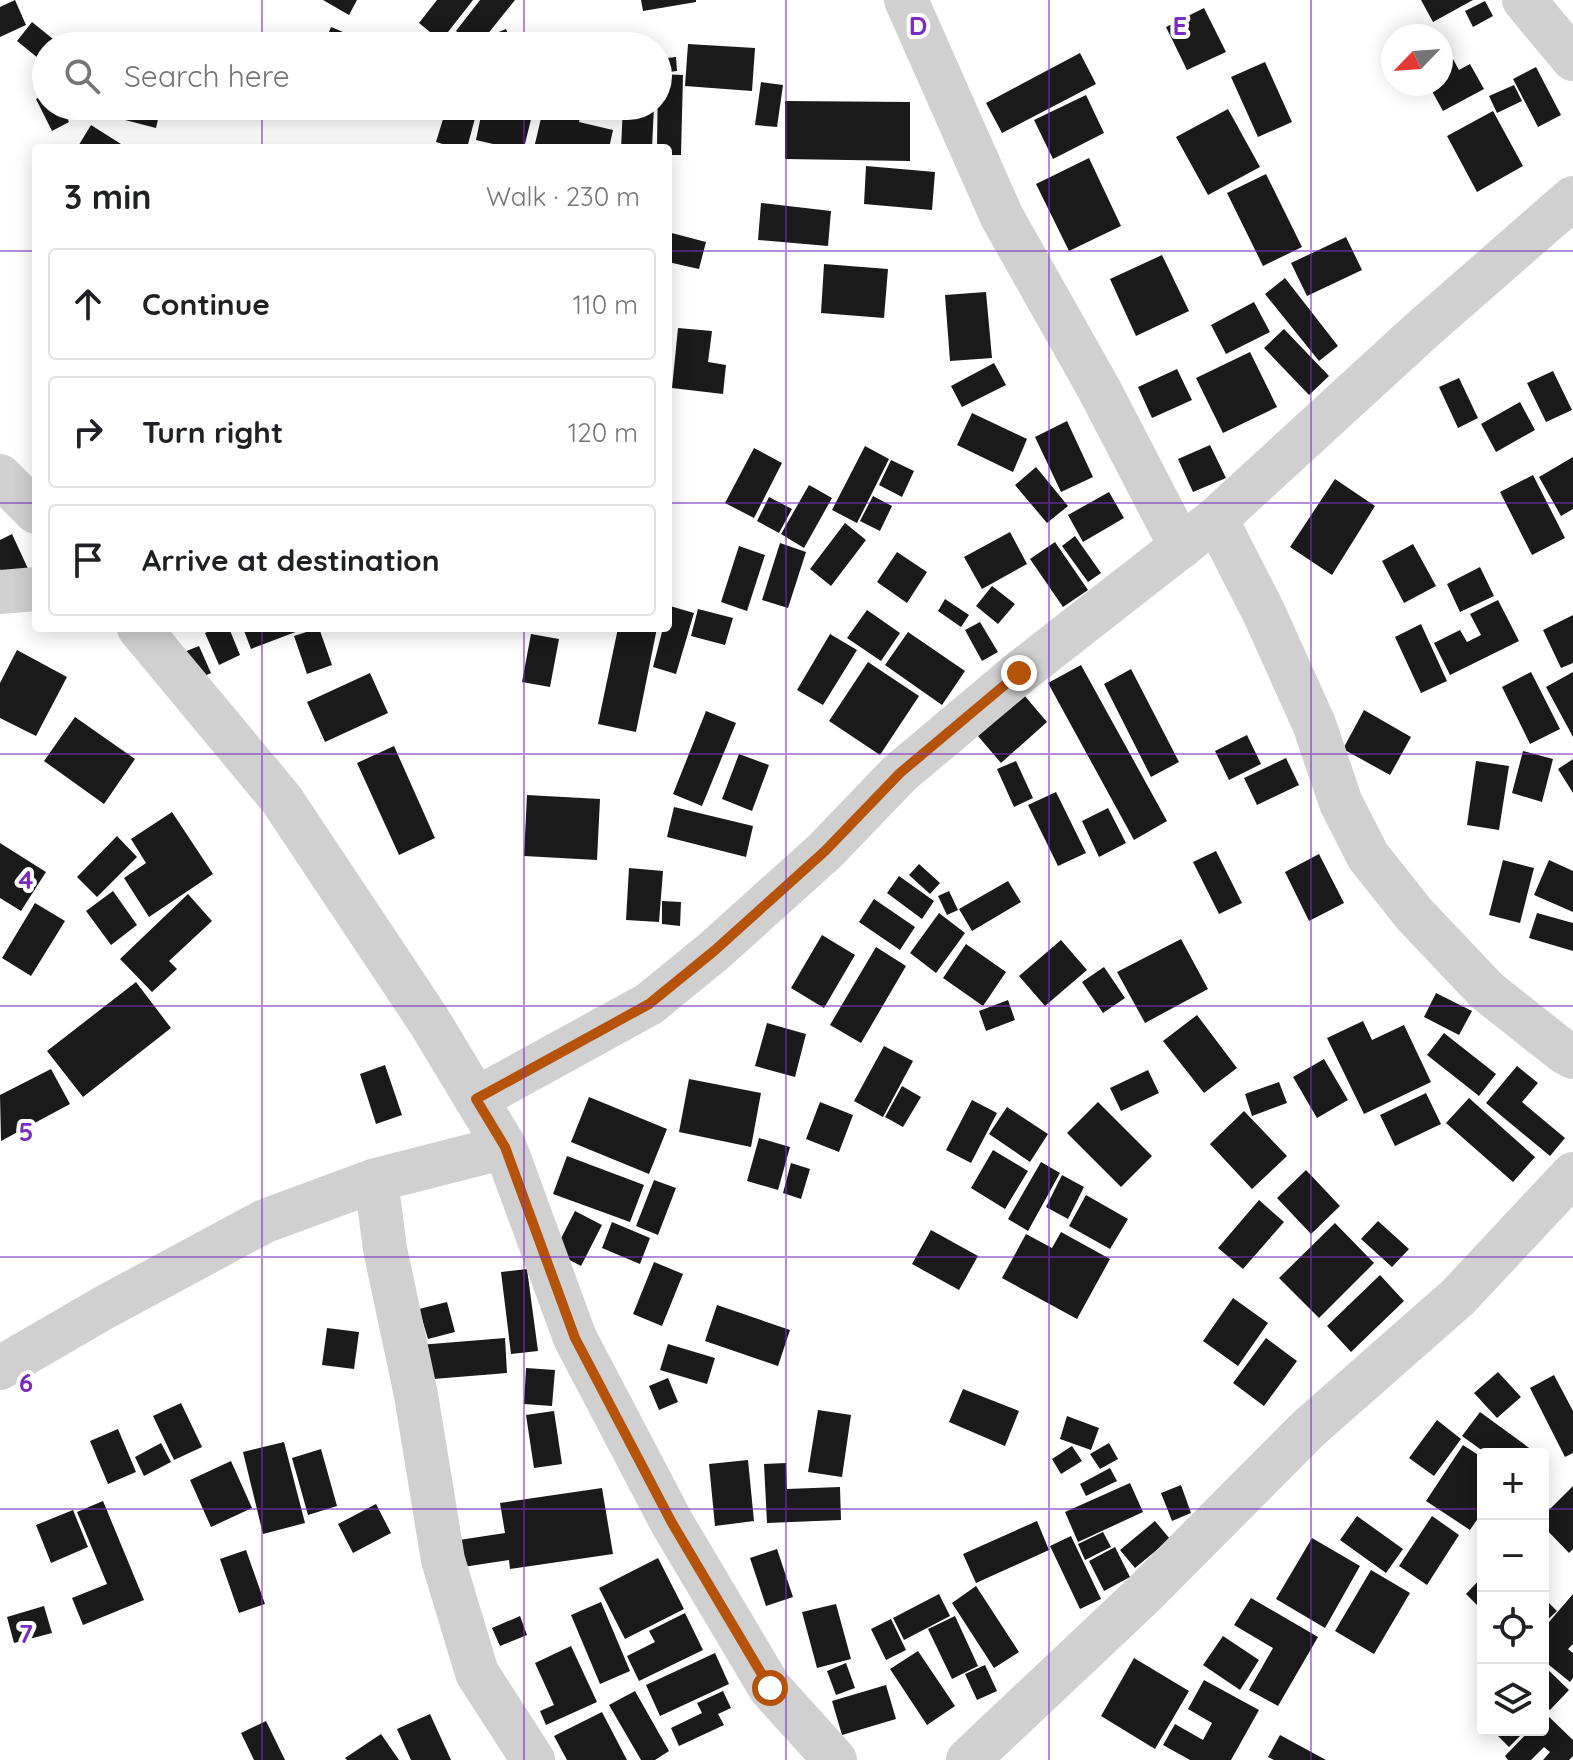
<!DOCTYPE html>
<html lang="en">
<head>
<meta charset="utf-8">
<style>
  body { margin:0; font-family:Quicksand,sans-serif; background:#f2f2f2; color:#202124 }
  .controls { position:absolute; right:24px; bottom:24px; display:grid; overflow:hidden; border-radius:8px; box-shadow:0 4px 20px #0003 }
  .controls button { width:72px; height:72px; display:grid; place-items:center; padding:0; border:0; border-bottom:2px solid #e0e0e0; background:#fff; color:#202124; font:40px sans-serif }
  .compass { position:absolute; left:1381px; top:24px; width:72px; height:72px; border-radius:50%; background:#fff; box-shadow:0 4px 20px #0003; rotate:245deg }
  .stop { position:absolute; width:24px; height:24px; margin:-18px; border:6px solid #b45309; border-radius:50%; background:#fff }
  .stop.end { background:#b45309; border-color:#fff; box-shadow:0 2px 8px #0008 }
  .list { margin:0; padding:0; list-style:none }
  h2 { display:flex; justify-content:space-between; align-items:center; height:104px; margin:0; padding:0 32px; font-size:34px }
  h2 small { font-size:26px; font-weight:400; color:#757577 }
  .list li { display:grid; grid-template-columns:52px 1fr auto; gap:24px; align-items:center; box-sizing:border-box; height:112px; margin:0 16px 16px; padding:0 16px; border:2px solid #e0e0e0; border-radius:8px }
  .list b { display:block; font-size:30px; white-space:nowrap }
  .list em { font-size:26px; font-style:normal; color:#757577 }
  .icon { flex:none; width:44px; height:44px; fill:none; stroke:currentColor; stroke-width:2; stroke-linecap:round; stroke-linejoin:round }
  .map { position:relative; flex:none; width:1573px; height:1760px; overflow:hidden }
  .search { position:absolute; background:#fff; box-shadow:0 4px 20px #0003; left:32px; top:32px; width:640px; height:88px; display:flex; align-items:center; gap:20px; box-sizing:border-box; padding:0 28px; border-radius:44px; color:#757577; font-size:30px }
  .panel { position:absolute; background:#fff; box-shadow:0 4px 20px #0003; left:32px; top:144px; width:640px; height:488px; border-radius:8px }
  .map>svg:first-child { display:block }
  .building { fill:#1a1a1a }
  .lines { fill:none; stroke-linecap:round; stroke-linejoin:round }
  .minor { stroke:#d0d0d0; stroke-width:44 }
  .route { stroke:#b45309; stroke-width:10 }
  .grid { fill:none; stroke:#7b2cbf; stroke-width:2; stroke-opacity:0.55 }
  .grid-label { font-size:26px; text-anchor:middle; font-weight:bold; fill:#7b2cbf; stroke:#fff; stroke-width:8; stroke-linejoin:round; paint-order:stroke }
</style>
</head>
<body>
<div class="map">
<svg width="1573" height="1760" viewBox="0 0 1573 1760">
  <rect width="100%" height="100%" fill="#fff"/>
  <path class="building" d="M15,0l11,25 -26,12v-30z
    M323,0h34l-8,15z
    M437,0h36l-32,41 -22,-18z
    M480,0h35l-37,46h-3l-19,-15z
    M641,0h55v2l-53,9z
    M1421,0h52l-40,22z
    M1485,1l8,15 -20,11 -8,-16z
    M1204,8l22,44 -39,18 -21,-43z
    M32,22l21,17 -15,19 -21,-17z
    M331,27l46,19h-54z
    M506,29l7,17h-20l-4,-10z
    M1441,37l18,33 11,-6 14,25 -41,22 -15,-27h13z
    M688,44l67,4 -3,43 -67,-5z
    M1080,53l16,31 -94,49 -16,-30z
    M676,57l1,14 -17,2 -2,-14z
    M1265,62l27,60 -34,15 -27,-60z
    M1536,67l25,48 -23,12 -25,-48z
    M658,74l25,1 -2,80h-13v-7h-11z
    M761,82l22,3 -6,42 -22,-2z
    M1514,85l8,16 -25,12 -8,-17z
    M46,94v12h15l8,16 -17,9 -16,-32z
    M1086,95l18,38 -51,26 -19,-39z
    M785,101l125,1v59l-125,-2z
    M104,106h57l-5,22 -54,-14z
    M447,106l31,1 -11,41h-11l-20,-6z
    M483,106h38v2l12,3 -9,37h-14l-34,-8z
    M555,106h28l-4,16 34,8 -4,18h-75l8,-34 11,2z
    M623,106h31l-2,42h-31z
    M1228,109l32,58 -52,28 -32,-58z
    M1493,111l30,55 -46,26 -30,-56z
    M91,125l30,19 -2,4h-42z
    M1089,158l32,68 -52,25 -33,-67z
    M866,166l69,6 -3,38 -68,-6z
    M1266,174l36,73 -39,19 -36,-73z
    M761,203l70,8 -3,35 -70,-6z
    M668,232l38,10 -7,27 -31,-7z
    M1346,237l16,33 -55,26 -16,-33z
    M1162,255l27,56 -53,25 -26,-57z
    M824,264l64,5 -4,49 -63,-5z
    M1285,278l53,68 -19,15 -54,-67z
    M986,292l6,66 -42,3 -5,-66z
    M1254,302l16,30 -44,22 -15,-29z
    M678,328l34,3 -4,31 18,3 -3,29 -51,-6z
    M1284,329l45,47 -20,19 -45,-47z
    M1250,352l27,55 -54,26 -27,-55z
    M994,363l12,22 -44,22 -11,-21z
    M1177,369l15,31 -40,18 -14,-31z
    M1553,371l19,39 -26,12 -19,-39z
    M1459,378l19,40 -20,10 -19,-41z
    M1520,402l15,28 -39,22 -15,-28z
    M972,413l55,26 -14,33 -56,-27z
    M1067,421l26,56 -32,15 -26,-55z
    M1210,445l16,33 -33,14 -15,-33z
    M865,446l24,13 -32,64 -25,-13z
    M754,448l28,15 -28,55 -29,-15z
    M1573,457v52l-12,7 -22,-39z
    M891,460l23,11 -12,26 -23,-12z
    M1036,467l32,39 -21,17 -32,-38z
    M1533,475l32,63 -33,17 -32,-63z
    M1335,479l40,27 -43,69 -42,-28z
    M809,485l23,13 -28,50 -23,-14z
    M1109,492l15,26 -41,24 -15,-27z
    M873,496l19,10 -12,25 -20,-10z
    M769,497l23,12 -13,24 -22,-12z
    M845,523l21,17 -35,46 -21,-17z
    M1010,532l17,32 -45,25 -18,-32z
    M12,534l18,39 -23,11 -7,-15v-29z
    M1075,536l26,37 -13,9 -26,-36z
    M1055,542l33,48 -25,17 -33,-48z
    M780,543l26,9 -18,56 -26,-8z
    M1413,544l23,42 -32,17 -22,-42z
    M739,546l26,9 -18,56 -26,-9z
    M897,552l30,20 -20,31 -30,-21z
    M1480,567l14,29 -34,16 -13,-28z
    M992,586l23,18 -17,20 -22,-18z
    M945,599l24,16 -8,12 -23,-16z
    M1498,600l21,41 -69,34 -16,-32 26,-13 7,12 14,-7 -11,-21z
    M670,606l24,7 -18,61 -23,-7 10,-39h5z
    M698,609l35,9 -8,27 -34,-9z
    M867,610l33,23 -19,28 -34,-23z
    M1573,615v48l-12,5 -18,-38z
    M980,622l18,30 -16,9 -17,-31z
    M1421,624l26,57 -26,12 -26,-56z
    M215,628h14l11,27 -21,10 -14,-32z
    M243,628h63l-55,21z
    M319,628l13,37 -25,9 -13,-38z
    M618,628h39l-21,104 -38,-8z
    M908,632l57,39 -23,34 -57,-40z
    M531,634l28,5 -9,48 -28,-5z
    M830,634l27,16 -34,55 -26,-15z
    M199,646l12,27 -15,7 -12,-28z
    M17,650l50,27 -31,59 -36,-18v-35z
    M868,662l51,34 -39,59 -51,-34z
    M1081,665l86,156 -33,19 -86,-157z
    M1131,669l48,93 -28,15 -47,-93z
    M1531,672l29,57 -30,15 -28,-57z
    M1573,672v65l-27,-50z
    M370,673l18,40 -63,29 -18,-40z
    M1024,695l23,27 -46,41 -23,-27z
    M1364,710l47,27 -21,38 -47,-26z
    M706,711l30,12 -34,83 -29,-12z
    M75,717l60,42 -31,45 -60,-43z
    M1247,735l14,29 -32,16 -14,-29z
    M394,746l41,92 -36,17 -42,-92z
    M1523,751l30,8 -11,43 -30,-9z
    M739,754l30,11 -17,46 -30,-12z
    M1286,758l13,27 -42,20 -13,-27z
    M1573,759v34l-15,-24z
    M1016,761l17,37 -19,9 -17,-38z
    M1476,761l33,5 -10,64 -32,-5z
    M1056,792l30,61 -28,13 -30,-61z
    M527,795l73,4 -3,61 -73,-4z
    M674,807l79,19 -7,31 -79,-20z
    M1108,808l18,35 -27,14 -17,-36z
    M172,812l41,62 -64,43 -25,-39 22,-15 -15,-24z
    M117,836l20,21 -40,40 -20,-20z
    M0,843l46,29 -25,39 -21,-13z
    M1216,851l26,52 -23,11 -26,-52z
    M1319,854l25,49 -35,18 -24,-49z
    M1503,860l31,8 -14,55 -31,-8z
    M1549,860l24,11v41l-39,-17z
    M919,864l21,19 -10,11 -21,-19z
    M629,868l34,3 -4,51 -33,-2z
    M899,876l35,25 -12,18 -35,-26z
    M1008,881l13,21 -49,29 -13,-22z
    M113,891l24,34 -26,20 -25,-34z
    M949,891l9,19 -11,5 -9,-19z
    M188,894l24,27 -43,40 8,8 -25,23 -32,-33z
    M874,899l41,28 -15,23 -41,-28z
    M662,901l19,1 -1,24 -18,-2z
    M35,903l30,18 -34,55 -29,-18z
    M939,913l26,20 -29,40 -26,-20z
    M1537,913l36,10v28l-44,-13z
    M822,935l33,20 -31,53 -33,-20z
    M1181,939l27,50 -63,34 -28,-51z
    M1061,940l26,30 -42,36 -26,-30z
    M966,944l40,28 -23,34 -40,-28z
    M876,947l30,19 -45,77 -31,-18z
    M1104,967l21,31 -22,15 -21,-31z
    M136,982l35,46 -88,69 -36,-46z
    M1436,993l36,18 -13,24 -35,-18z
    M1008,1000l7,20 -29,11 -7,-20z
    M1197,1015l40,53 -33,25 -41,-52z
    M1363,1021l9,19 32,-15 27,57 -67,32 -37,-76z
    M767,1023l39,11 -11,43 -40,-11z
    M1444,1033l52,41 -17,22 -52,-41z
    M884,1046l29,15 -30,56 -29,-16z
    M1324,1059l24,41 -31,18 -24,-41z
    M385,1065l17,50 -26,9 -16,-50z
    M1517,1066l21,17 -16,19 43,36 -15,18 -64,-53z
    M51,1069l19,35 -69,37 -1,-46z
    M1148,1070l11,23 -38,18 -11,-23z
    M689,1079l72,14 -10,54 -72,-15z
    M1279,1082l8,21 -35,13 -7,-22z
    M902,1086l19,11 -18,30 -18,-10z
    M1426,1093l15,31 -46,22 -15,-31z
    M589,1097l78,32 -18,45 -78,-32z
    M1469,1098l66,59 -22,25 -67,-59z
    M972,1100l25,13 -26,50 -25,-13z
    M820,1102l33,13 -14,37 -33,-13z
    M1098,1102l54,54 -31,31 -54,-54z
    M1007,1107l41,27 -18,28 -41,-28z
    M1244,1111l43,45 -35,33 -42,-45z
    M759,1138l31,9 -12,43 -31,-9z
    M993,1150l35,21 -23,38 -34,-21z
    M567,1156l77,29 -14,37 -77,-28z
    M1041,1162l19,11 -32,58 -20,-12z
    M791,1163l19,6 -9,30 -18,-6z
    M1306,1170l34,36 -29,28 -34,-36z
    M1062,1175l22,12 -16,32 -22,-12z
    M654,1180l22,8 -18,47 -22,-9z
    M1086,1195l42,24 -18,30 -41,-23z
    M1259,1200l25,22 -41,47 -25,-21z
    M575,1211l27,14 -21,41 -27,-14z
    M1378,1221l31,28 -17,18 -31,-28z
    M612,1222l38,16 -10,26 -38,-16z
    M1335,1223l39,40 -55,55 -40,-40z
    M931,1230l47,26 -19,34 -47,-26z
    M1061,1232l49,27 -33,60 -75,-41 24,-44 26,14z
    M654,1262l29,12 -21,52 -29,-12z
    M527,1269l11,82 -27,3 -10,-82z
    M1380,1275l24,26 -53,51 -24,-26z
    M1233,1298l35,25 -30,43 -35,-25z
    M447,1302l8,30 -27,7 -9,-30z
    M717,1305l73,25 -12,36 -73,-25z
    M327,1328l32,4 -5,37 -32,-4z
    M505,1338l2,35 -86,7 -2,-35z
    M1266,1338l31,23 -33,45 -31,-23z
    M668,1344l47,14 -8,26 -47,-14z
    M526,1368l29,2 -3,36 -28,-2z
    M1498,1372l23,25 -24,21 -23,-25z
    M1554,1375l19,36v42l-8,4 -35,-69z
    M668,1378l10,24 -19,8 -10,-24z
    M963,1389l56,22 -14,35 -56,-24z
    M181,1403l21,44 -28,13 -21,-44z
    M818,1410l33,5 -9,62 -34,-5z
    M554,1411l8,53 -28,4 -8,-53z
    M1480,1412l52,38 -3,4h-42l-25,-18z
    M1067,1416l32,12 -8,22 -31,-11z
    M1437,1420l24,19 -27,37 -25,-18z
    M118,1429l18,43 -28,12 -18,-43z
    M284,1442l21,81 -42,11 -20,-82z
    M161,1443l10,19 -27,14 -9,-19z
    M1109,1443l9,16 -18,10 -10,-15z
    M1463,1445l20,13v53l-13,19 -44,-29z
    M1072,1446l10,15 -21,13 -9,-15z
    M321,1449l16,57 -29,9 -16,-57z
    M748,1460l6,61 -39,5 -6,-62z
    M231,1461l21,47 -41,19 -21,-47z
    M786,1463l1,26 53,-2 1,33 -74,3 -3,-59z
    M1110,1468l7,13 -31,15 -6,-12z
    M1130,1483l13,29 -65,30 -13,-30z
    M1181,1485l10,28 -19,8 -11,-28z
    M1573,1486v63l-4,4 -26,-27v-10z
    M602,1488l11,66 -103,15 -1,-9 -46,7 -4,-27 46,-7 -5,-30z
    M103,1501l41,99 -61,25 -11,-27 35,-14 -30,-72z
    M376,1504l15,29 -38,20 -15,-29z
    M73,1510l15,37 -37,16 -15,-38z
    M1357,1516l46,33 -17,24 -46,-33z
    M1432,1516l27,19 -32,50 -28,-19z
    M1037,1521l12,29 -73,33 -13,-29z
    M1155,1521l15,18 -35,29 -15,-18z
    M1103,1532l8,15 -26,13 -7,-16z
    M1071,1536l30,63 -21,10 -30,-63z
    M1312,1538l48,28 -35,62 -49,-29z
    M1115,1547l15,30 -26,14 -15,-30z
    M777,1549l16,48 -27,9 -16,-48z
    M246,1550l19,54 -26,9 -19,-54z
    M658,1558l26,51 -59,30 -26,-51z
    M1371,1570l39,23 -36,61 -39,-23z
    M1483,1576v35l-17,-17z
    M976,1586l43,66 -25,16 -42,-65z
    M939,1594l11,22 -46,24 -11,-22z
    M1573,1594v50l-5,5 5,4v25l-3,4 -27,-22v-31z
    M1543,1597l14,14 -14,13z
    M1251,1598l67,39 -40,69 -29,-16 24,-42 -39,-23z
    M601,1602l29,69 -30,13 -29,-69z
    M836,1604l15,55 -34,9 -15,-56z
    M44,1606l8,27 -38,10 -7,-26z
    M685,1613l18,37 -64,31 -12,-25 28,-14 -6,-11z
    M520,1616l7,19 -27,11 -8,-18z
    M955,1616l23,50 -26,13 -24,-50z
    M891,1619l15,31 -20,10 -15,-31z
    M1223,1636l36,24 -19,30 -37,-25z
    M571,1646l26,56 -51,23 -6,-14 14,-6 -19,-42z
    M918,1651l37,55 -28,19 -37,-56z
    M715,1653l14,31 -69,32 -14,-31z
    M1134,1658l55,33 -34,58 -54,-33z
    M846,1663l9,25 -19,7 -9,-24z
    M985,1665l12,26 -20,9 -12,-26z
    M1543,1665l26,25 -19,20 -7,-6z
    M1204,1680l55,30 -28,50h-41l-27,-15 12,-21 28,16 9,-17 -24,-14z
    M886,1685l10,34 -54,16 -10,-34z
    M635,1691l34,60 -14,9h-14l-32,-55z
    M723,1691l8,17 -13,6 6,11 -45,21 -8,-18 31,-15 -5,-10z
    M602,1712l25,48h-60l-13,-24z
    M430,1714l21,46h-40l-14,-31z
    M1546,1714l27,26v16l-4,4h-26l7,-8 -6,-5 -13,13h-23l-3,-4 25,-26h13v-13z
    M266,1721l19,39h-31l-13,-27z
    M1492,1730h34l-17,17z
    M381,1734l18,26h-52l-2,-2z
    M1280,1735l46,25h-52l-6,-3z"/>
  <g class="lines">
    <path class="minor" d="M906,0l96,217 97,172 82,158
      M1524,0l49,59
      M0,476l36,36
      M1216,519l48,94 50,111 27,79 27,53 46,58 73,77 77,61 9,5
      M0,592l36,-3
      M139,628l143,172 147,221 76,126 70,191 97,185 98,165 65,72
      M476,1099l173,-95 65,-53 111,-100 75,-78 119,-100 197,-154 206,-189 151,-132
      M376,1180l9,69 31,146 27,165 34,113 56,87
      M0,1368l105,-61 160,-86 111,-41 129,-33
      M968,1760l177,-167 163,-164 150,-132 115,-123"/>
  </g>
  <g class="lines">
    <path class="route" d="M770,1688l-98,-165 -97,-185 -70,-191 -29,-48 173,-95 65,-53 111,-100 75,-78 119,-100"/>
  </g>
  <path class="grid" d="M262,0v46M524,0v46M786,0v1760M1049,0v1760M1311,0v1760M262,106v42M524,106v42M0,251h36M668,251h905M0,503h36M668,503h905M262,628v1132M524,628v1132M0,754h1573M0,1006h1573M0,1257h1573M0,1509h1483M1543,1509h30"/>
  <g class="grid-label">
    <text x="918" y="35">D</text>
    <text x="1180" y="35">E</text>
    <text x="26" y="889">4</text>
    <text x="26" y="1141">5</text>
    <text x="26" y="1392">6</text>
    <text x="26" y="1643">7</text>
  </g>
</svg>
<div class="controls">
<button>+</button>
<button>−</button>
<button><svg class="icon" aria-label="locate" viewBox="0 0 24 24"><circle cx="12" cy="12" r="6"/><path d="M12 2v4M12 18v4M2 12h4M18 12h4"/></svg></button>
<button><svg class="icon" aria-label="layers" viewBox="0 0 24 24"><path d="M12 4l9 5-9 5-9-5zM3 14l9 5 9-5"/></svg></button>
</div>
<svg class="compass" viewBox="-18 -18 36 36"><path d="M0-13l5 13h-10z" fill="#e53935"/><path d="M0 13l5-13h-10z" fill="#757577"/></svg>
<div class="stop" style="left:770px;top:1688px"></div>
<div class="stop end" style="left:1019px;top:673px"></div>
<div class="search"><svg class="icon" aria-label="search" viewBox="0 0 24 24"><circle cx="10" cy="10" r="6"/><path d="M15 15l6 6"/></svg>Search here</div>
<section class="panel">
<h2>3 min<small>Walk · 230 m</small></h2>
<ul class="list">
<li><svg class="icon" aria-label="ahead" viewBox="0 0 24 24"><path d="M12 20V5M6 11l6-6 6 6"/></svg><div><b>Continue</b></div><em>110 m</em></li>
<li><svg class="icon" aria-label="right" viewBox="0 0 24 24"><path d="M7 20v-9h11M14 6l5 5-5 5"/></svg><div><b>Turn right</b></div><em>120 m</em></li>
<li><svg class="icon" aria-label="arrive" viewBox="0 0 24 24"><path d="M6 21V4h12l-3 4 3 4H6"/></svg><div><b>Arrive at destination</b></div></li>
</ul>
</section>
</div>
</body>
</html>
